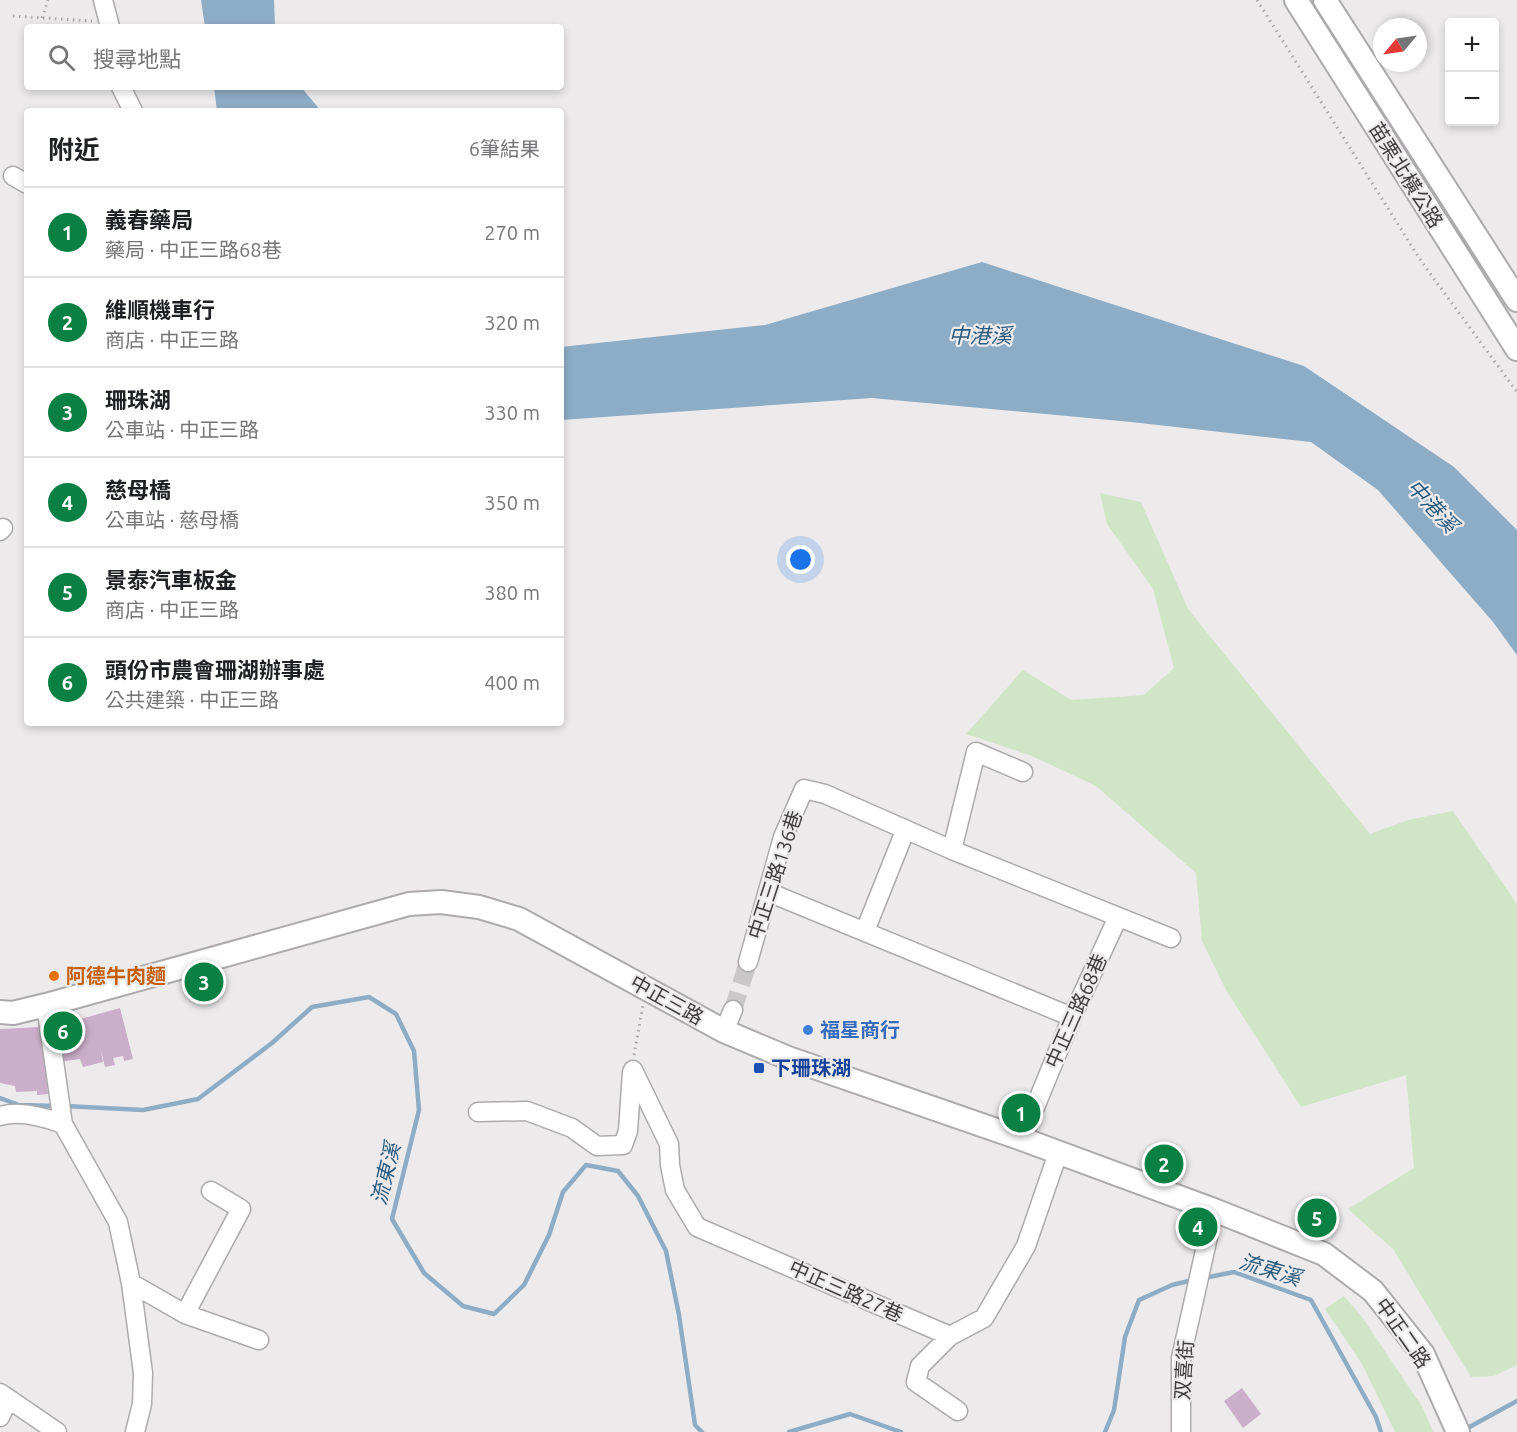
<!DOCTYPE html>
<html lang="zh-TW">
<head>
<meta charset="utf-8">
<style>
  body { margin:0; font-family:Ubuntu,"Noto Sans TC",sans-serif; background:#f6f6f6; color:#202124 }
  .controls { position:absolute; right:18px; top:18px; display:grid; overflow:hidden; border-radius:6px; box-shadow:0 3px 9px #0003 }
  .controls button { width:54px; height:54px; display:grid; place-items:center; padding:0; border:0; border-bottom:2px solid #e0e0e0; background:#fff; color:#202124; font:30px sans-serif }
  .compass { position:absolute; left:1373px; top:18px; width:54px; height:54px; border-radius:50%; background:#fff; box-shadow:0 3px 9px #0003; rotate:241deg }
  .you { position:absolute; left:801px; top:560px; width:21px; height:21px; margin:-15px; border:4px solid #fff; border-radius:50%; background:#1a73e8; box-shadow:0 0 0 9px #1a73e833 }
  .badge { display:grid; place-items:center; width:39px; height:39px; border-radius:50%; background:#0b8043; color:#fff; font-size:20px; font-weight:700 }
  .pin { position:absolute; translate:-50% -50%; border:3px solid #fff; box-shadow:0 2px 6px #0006 }
  .list { margin:0; padding:0; list-style:none }
  h2 { display:flex; justify-content:space-between; align-items:center; height:78px; margin:0; padding:0 24px; font-size:26px }
  h2 small { font-size:20px; font-weight:400; color:#757577 }
  .list li { display:grid; grid-template-columns:39px 1fr auto; gap:18px; align-items:center; box-sizing:border-box; height:90px; padding:0 24px; border-top:2px solid #e0e0e0 }
  .list b { display:block; font-size:22px; white-space:nowrap }
  .list p { margin:0; font-size:20px; white-space:nowrap; color:#757577 }
  .list em { font-size:20px; font-style:normal; color:#757577 }
  .icon { flex:none; width:33px; height:33px; fill:none; stroke:currentColor; stroke-width:2; stroke-linecap:round; stroke-linejoin:round }
  .map { position:relative; flex:none; width:1517px; height:1432px; overflow:hidden }
  .search { position:absolute; background:#fff; box-shadow:0 3px 9px #0003; left:24px; top:24px; width:540px; height:66px; display:flex; align-items:center; gap:15px; box-sizing:border-box; padding:0 21px; border-radius:6px; color:#757577; font-size:22px }
  .panel { position:absolute; background:#fff; box-shadow:0 3px 9px #0003; left:24px; top:108px; width:540px; height:618px; border-radius:6px }
  .map>svg:first-child { display:block }
  .green { fill:#d0e5c5 }
  .water { fill:#8dacc5 }
  .lines { fill:none; stroke-linecap:round; stroke-linejoin:round }
  .stream { stroke:#8dacc5; stroke-width:4.5 }
  .building { fill:#cbaec9 }
  .minor-tunnel { stroke:#cac7c9; stroke-width:18; stroke-dasharray:18 9; stroke-linecap:butt }
  .minor-casing { stroke:#acaaac; stroke-width:21 }
  .major-casing { stroke:#acaaac; stroke-width:26 }
  .path { stroke:#a9a6a8; stroke-width:3; stroke-dasharray:1.5 4.5; stroke-linecap:butt }
  .minor { stroke:#fff; stroke-width:18 }
  .major { stroke:#fff; stroke-width:22 }
  .food-dot { fill:#e8710a; stroke:#edeaec; stroke-width:2 }
  .shop-dot { fill:#3f7fe0; stroke:#edeaec; stroke-width:2 }
  .transit-dot { fill:#1a4fb4; stroke:#edeaec; stroke-width:2 }
  .labels { text-anchor:middle; stroke-width:4.5; stroke-linejoin:round; paint-order:stroke }
  .street-label { font-size:20px; fill:#3e3d3e; stroke:#edeaec }
  .food-label { font-size:20px; font-weight:bold; fill:#c56008; stroke:#edeaec; text-anchor:start }
  .shop-label { font-size:20px; font-weight:bold; fill:#366cbe; stroke:#edeaec; text-anchor:start }
  .transit-label { font-size:20px; font-weight:bold; fill:#164399; stroke:#edeaec; text-anchor:start }
  .water-label { font-size:21px; font-style:italic; fill:#2a5c80; stroke:#edeaec }
</style>
</head>
<body>
<div class="map">
<svg width="1517" height="1432" viewBox="0 0 1517 1432">
  <rect width="100%" height="100%" fill="#edeaec"/>
  <path class="green" d="M1100,493l41,9 47,107 182,225 38,-14 45,-9 64,93v461l-23,11 -23,1 -78,-128 -45,-40 66,-41 -8,-93 -105,32 -75,-117 -24,-49 -6,-68 -100,-87 -64,-30 -66,-22 57,-64 48,30 73,-5 30,-27 -21,-79 -46,-65z
    M1344,1296l18,21 61,91 10,24h-38l-33,-68 -37,-55z"/>
  <path class="water" d="M201,0h73l1,27h-70z
    M214,87h87l20,24h-104z
    M982,262l322,104 150,101 63,63v125l-24,-33 -115,-132 -67,-48 -180,-20 -259,-24 -311,22v-73l204,-22z"/>
  <g class="lines">
    <path class="stream" d="M0,1098l19,7 37,1
      M65,1106l78,4 55,-11 74,-56 40,-36 57,-10 27,17 18,37 5,59 -27,109 32,54 39,33 31,8 30,-29 25,-50 14,-43 23,-27 32,6 20,25 28,55 13,64 16,110 7,7
      M1204,1278l30,-6 77,28 65,117 5,15
      M1464,1430l53,-29
      M789,1432l61,-18 51,18
      M1105,1432l9,-22 11,-73 14,-37 33,-15 21,-5"/>
  </g>
  <path class="building" d="M120,1008l13,51 -9,2 -1,-5 -10,2 2,7 -10,2 -5,-20 3,15 -20,5 -3,-8 -21,3 -5,-31 5,-6z
    M41,1027l7,67 -11,1v-4l-21,1 -1,-6 -15,-3v-54z
    M1242,1388l19,26 -18,14 -19,-27z"/>
  <g class="lines">
    <path class="minor-tunnel" d="M733,1010l15,-48"/>
    <g class="minor-casing">
      <path id="minor" d="M103,0l7,27
        M121,87l12,24
        M13,176l14,8
        M0,531l3,-3
        M952,850l24,-98 47,20
        M768,892l304,125
        M865,931l40,-100
        M748,962l35,-125 21,-48 21,5 127,56 219,88
        M46,1005l17,119 55,98 13,61 12,90 -1,31 -7,28
        M724,1031l9,-21
        M633,1070l36,74 1,21 5,25 22,37 253,109 34,-18 42,-72 32,-93
        M478,1112l49,-1 45,17 25,18 26,-1 5,-14 4,-59
        M0,1116c20,-6 44,1 63,8
        M1022,1139l50,-122 46,-100
        M131,1283l54,31 74,26
        M185,1314l56,-105 -30,-18
        M950,1336l-30,30 -4,16 42,29
        M0,1393l57,39
        M0,1417l8,-18
        M1181,1432v-74l33,-148"/>
    </g>
    <g class="major-casing">
      <path id="major" d="M1296,0l221,349
        M1325,0l192,300
        M0,1012l13,1 33,-8 363,-101 32,-2 38,5 40,12 205,112 64,27 234,81 192,71 110,44 49,37 50,63 35,78"/>
    </g>
    <path class="path" d="M1257,0l164,261 96,131
      M13,16l79,5
      M42,18l6,-18
      M634,1055l9,-50"/>
    <use href="#minor" class="minor"/>
    <use href="#major" class="major"/>
  </g>
  <circle class="food-dot" cx="54" cy="976" r="6"/>
  <circle class="shop-dot" cx="808" cy="1030" r="6"/>
  <rect class="transit-dot" x="753" y="1062" width="12" height="12" rx="3"/>
  <g class="labels">
    <g class="street-label">
      <text transform="translate(1406 175) rotate(58)" y="7">苗栗北橫公路</text>
      <text transform="translate(775 875) rotate(-72)" y="7">中正三路136巷</text>
      <text transform="translate(667 1000) rotate(29)" y="7">中正三路</text>
      <text transform="translate(1076 1011) rotate(-66)" y="7">中正三路68巷</text>
      <text transform="translate(846 1291) rotate(24)" y="7">中正三路27巷</text>
      <text transform="translate(1403 1333) rotate(55)" y="7">中正二路</text>
      <text transform="translate(1184 1370) rotate(-86)" y="7">双喜街</text>
    </g>
    <g class="food-label">
      <text x="66" y="983">阿德牛肉麵</text>
    </g>
    <g class="shop-label">
      <text x="820" y="1037">福星商行</text>
    </g>
    <g class="transit-label">
      <text x="771" y="1075">下珊珠湖</text>
    </g>
    <g class="water-label">
      <text x="980" y="343">中港溪</text>
      <text transform="translate(1432 506) rotate(47)" y="7">中港溪</text>
      <text transform="translate(386 1174) rotate(-76)" y="7">流東溪</text>
      <text transform="translate(1270 1270) rotate(17)" y="7">流東溪</text>
    </g>
  </g>
</svg>
<div class="controls">
<button>+</button>
<button>−</button>
</div>
<svg class="compass" viewBox="-18 -18 36 36"><path d="M0-13l5 13h-10z" fill="#e53935"/><path d="M0 13l5-13h-10z" fill="#757577"/></svg>
<div class="you"></div>
<div class="pin badge" style="left:1021px;top:1113px">1</div>
<div class="pin badge" style="left:1164px;top:1164px">2</div>
<div class="pin badge" style="left:204px;top:982px">3</div>
<div class="pin badge" style="left:1198px;top:1227px">4</div>
<div class="pin badge" style="left:1317px;top:1218px">5</div>
<div class="pin badge" style="left:63px;top:1031px">6</div>
<div class="search"><svg class="icon" aria-label="search" viewBox="0 0 24 24"><circle cx="10" cy="10" r="6"/><path d="M15 15l6 6"/></svg>搜尋地點</div>
<section class="panel">
<h2>附近<small>6筆結果</small></h2>
<ul class="list">
<li><span class="badge">1</span><div><b>義春藥局</b><p>藥局 · 中正三路68巷</p></div><em>270 m</em></li>
<li><span class="badge">2</span><div><b>維順機車行</b><p>商店 · 中正三路</p></div><em>320 m</em></li>
<li><span class="badge">3</span><div><b>珊珠湖</b><p>公車站 · 中正三路</p></div><em>330 m</em></li>
<li><span class="badge">4</span><div><b>慈母橋</b><p>公車站 · 慈母橋</p></div><em>350 m</em></li>
<li><span class="badge">5</span><div><b>景泰汽車板金</b><p>商店 · 中正三路</p></div><em>380 m</em></li>
<li><span class="badge">6</span><div><b>頭份市農會珊湖辦事處</b><p>公共建築 · 中正三路</p></div><em>400 m</em></li>
</ul>
</section>
</div>
</body>
</html>
